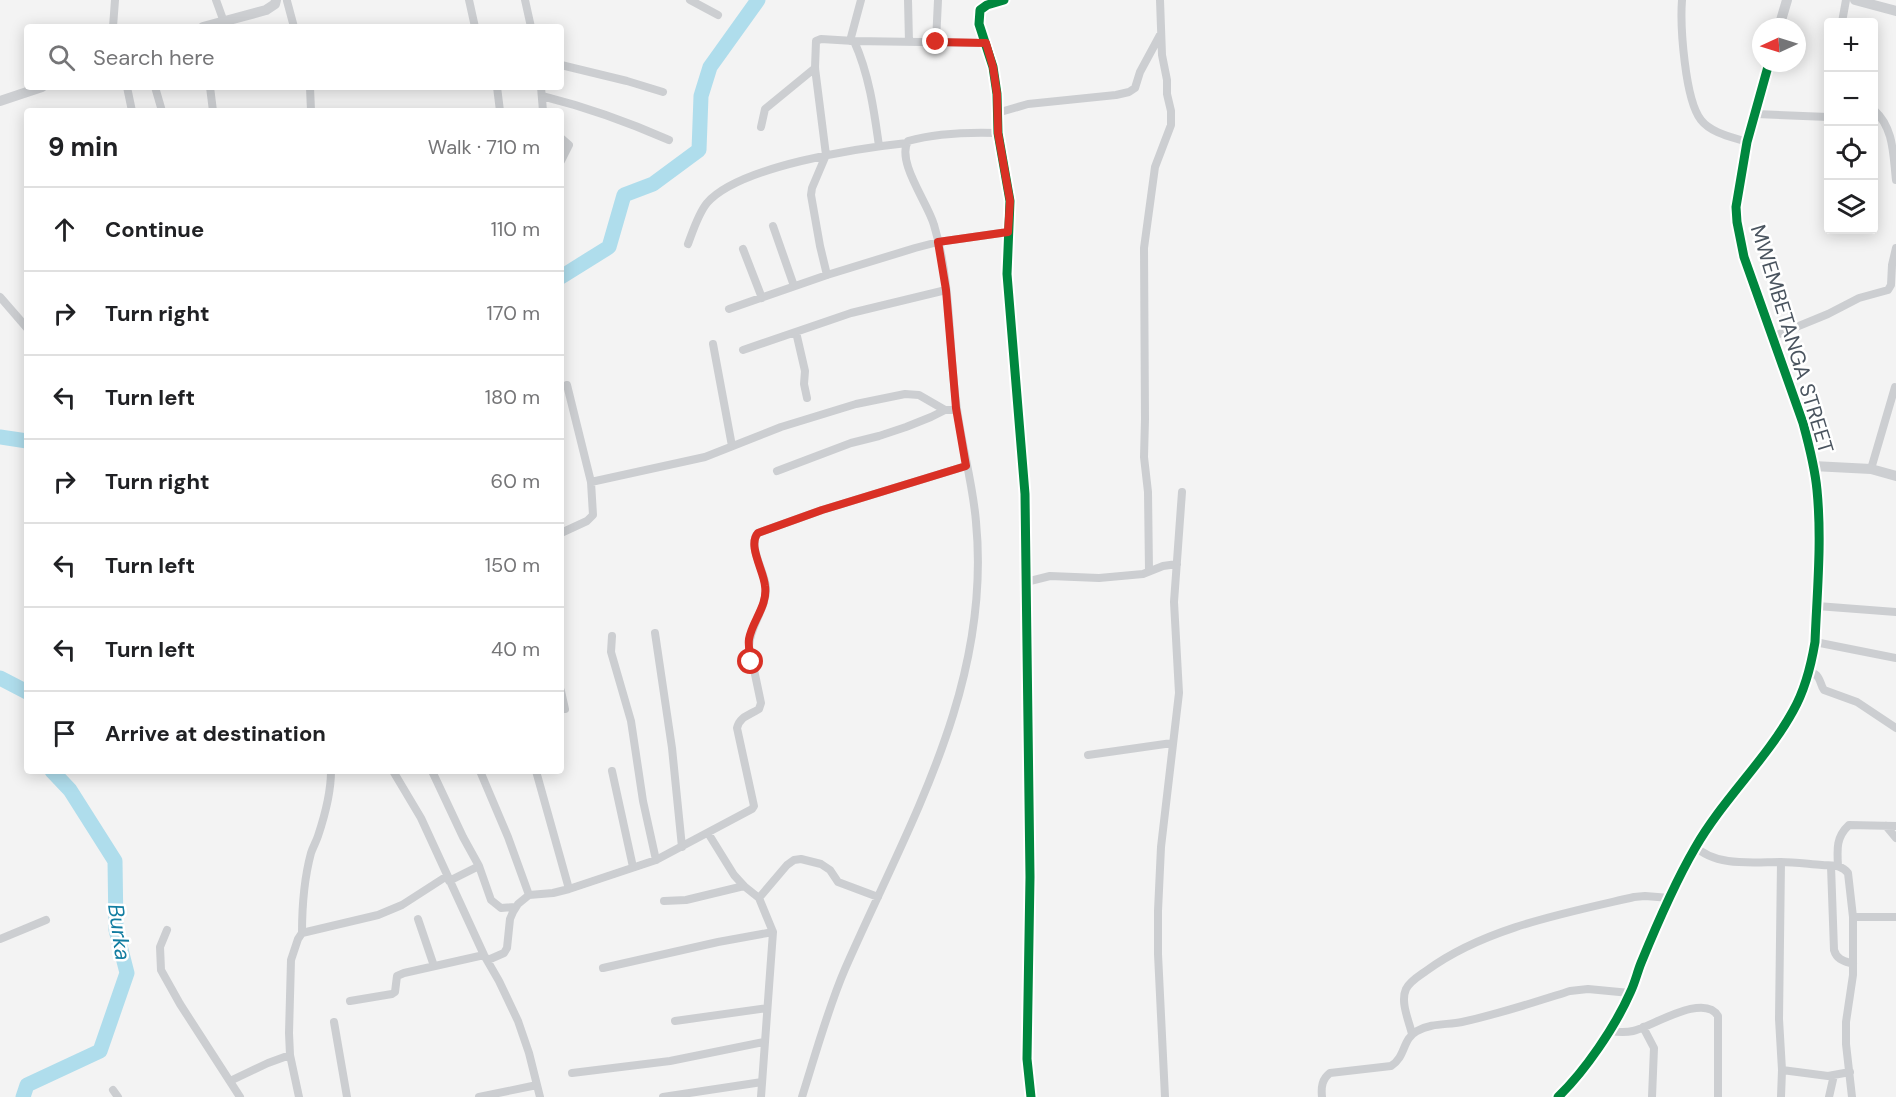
<!DOCTYPE html>
<html lang="en">
<head>
<meta charset="utf-8">
<style>
  body { margin:0; font-family:"DM Sans",sans-serif; background:#f2f2f2; color:#202124 }
  .controls { position:absolute; right:18px; top:18px; display:grid; overflow:hidden; border-radius:6px; box-shadow:0 3px 15px #0003 }
  .controls button { width:54px; height:54px; display:grid; place-items:center; padding:0; border:0; border-bottom:2px solid #e0e0e0; background:#fff; color:#202124; font:30px sans-serif }
  .compass { position:absolute; left:1752px; top:18px; width:54px; height:54px; border-radius:50%; background:#fff; box-shadow:0 3px 15px #0003; rotate:266deg }
  .stop { position:absolute; width:18px; height:18px; margin:-14px; border:4px solid #d93025; border-radius:50%; background:#fff }
  .stop.end { background:#d93025; border-color:#fff; box-shadow:0 2px 6px #0008 }
  .list { margin:0; padding:0; list-style:none }
  h2 { display:flex; justify-content:space-between; align-items:center; height:78px; margin:0; padding:0 24px; font-size:26px }
  h2 small { font-size:20px; font-weight:400; color:#757577 }
  .list li { display:grid; grid-template-columns:39px 1fr auto; gap:18px; align-items:center; box-sizing:border-box; height:84px; padding:0 24px; border-top:2px solid #e0e0e0 }
  .list b { display:block; font-size:22px; white-space:nowrap }
  .list em { font-size:20px; font-style:normal; color:#757577 }
  .icon { flex:none; width:33px; height:33px; fill:none; stroke:currentColor; stroke-width:2; stroke-linecap:round; stroke-linejoin:round }
  .map { position:relative; flex:none; width:1896px; height:1097px; overflow:hidden }
  .search { position:absolute; background:#fff; box-shadow:0 3px 15px #0003; left:24px; top:24px; width:540px; height:66px; display:flex; align-items:center; gap:15px; box-sizing:border-box; padding:0 21px; border-radius:6px; color:#757577; font-size:22px }
  .panel { position:absolute; background:#fff; box-shadow:0 3px 15px #0003; left:24px; top:108px; width:540px; height:666px; border-radius:6px }
  .map>svg:first-child { display:block }
  .lines { fill:none; stroke-linecap:round; stroke-linejoin:round }
  .river { stroke:#afddec; stroke-width:15 }
  .street { stroke:#ccced1; stroke-width:8 }
  .secondary { stroke:#cdcfd2; stroke-width:10 }
  .cycleway-casing { stroke:#fff; stroke-width:13 }
  .cycleway { stroke:#00873e; stroke-width:9 }
  .route { stroke:#d93025; stroke-width:8 }
  .labels { text-anchor:middle; stroke-width:5; stroke-linejoin:round; paint-order:stroke }
  .street-label { font-size:21px; fill:#4a545f; stroke:#fff }
  .water-label { font-size:22px; font-style:italic; fill:#127da1; stroke:#fff }
</style>
</head>
<body>
<div class="map">
<svg width="1896" height="1097" viewBox="0 0 1896 1097">
  <rect width="100%" height="100%" fill="#f3f3f3"/>
  <g class="lines">
    <path class="river" d="M561,277l48,-30 15,-52 29,-11 46,-34 2,-54 9,-29 48,-67
      M0,437l27,4
      M0,678l27,14
      M23,1097l4,-12 73,-34 27,-78 -11,-43 -1,-69 -45,-71 -18,-19"/>
    <path class="street" d="M216,0l8,22
      M469,0l6,27
      M525,0l6,27
      M690,0l28,15
      M908,0l1,42
      M1004,0l-17,5 -7,5 -1,14 14,43 4,27 1,39 12,68 -3,73 18,220 5,383 -3,182 4,38
      M1682,0c-2,26 3,100 19,120 10,13 31,17 46,22
      M287,1l7,26
      M1842,22l4,-22
      M113,27l2,-27
      M850,41l11,-41
      M854,41c15,33 20,69 25,105
      M936,42l2,-42
      M561,65l66,16 36,11
      M127,87l5,24
      M155,87l7,24
      M210,87l3,24
      M310,87l1,24
      M497,87l3,24
      M541,87l2,24
      M542,96c44,11 86,26 127,44
      M1874,110c20,18 19,44 22,70
      M997,113l31,-9 88,-9 13,-3 6,-4 5,-16 20,-37
      M1756,114l72,3
      M761,127l4,-18 50,-41
      M561,138l8,7 -8,16
      M773,226l21,60
      M688,244c5,-13 10,-30 19,-41 32,-37 152,-55 200,-60
      M743,249l19,49
      M827,275l-7,-29 -9,-51 1,-7 14,-33 -11,-87 1,-27 5,-2 33,2 132,2
      M0,297l27,31
      M729,309l98,-34 88,-27 23,-6 70,-10
      M796,332l9,39 -1,13 3,14
      M1772,337l56,-23 31,-16 29,-8 3,-5 1,-20 4,-17
      M713,344l19,102
      M743,350l108,-37 95,-23
      M1871,469l24,-82
      M777,471l74,-28 28,-7 27,-9 25,-10 14,-7
      M591,482l114,-25 76,-30 75,-23 49,-10 14,1 26,15h7l4,-2
      M561,533l26,-12 6,-6 -2,-33 -24,-97
      M1149,571l-1,-79 -4,-35 1,-38 -1,-171 11,-81 16,-42v-14l-4,-17v-14l-5,-25 -2,-55
      M1026,582l24,-6 49,2 44,-4 20,-8 14,-2
      M1817,606l79,6
      M655,633l17,115 10,99
      M612,636l-1,16 20,69 12,80 13,59
      M1815,642l81,16
      M1808,675l7,-1c6,4 5,11 9,16l33,12 39,26
      M561,691l4,18
      M1088,755l84,-12
      M393,771l28,47 63,137 15,26 19,40 11,32 11,44
      M432,771l31,66 16,29 12,34 10,8 14,-1
      M480,771l28,66 21,58
      M536,771l33,118
      M612,771l21,96
      M1886,826l10,12
      M708,833l26,42 10,11 15,12 14,34 -12,165
      M1695,846c20,21 59,16 85,16 15,0 28,2 42,3 10,1 19,-1 26,8l5,44v58l-7,47v22l6,53
      M1781,862l-2,157 3,51 -1,27
      M1831,866l3,84c3,10 10,11 19,14
      M1838,866c-1,-17 -2,-29 11,-41l47,1
      M449,881l30,-15
      M759,898l28,-33 7,-5 7,-1 20,5 9,6 8,12 40,15
      M664,901l22,-1 58,-14
      M1853,917h43
      M418,919l16,47
      M167,930l-7,17 1,23 19,34 60,93
      M302,933l76,-18 24,-10 45,-29
      M0,939l46,-19
      M488,960l16,-7 3,-5 3,-29 3,-7 5,-8 11,-9 24,-2 16,-4 87,-29 96,-51 2,-3 -17,-78c3,-12 13,-13 22,-19l2,-6 -12,-57c1,-21 18,-38 17,-59 -1,-15 -19,-42 -8,-54l64,-23 144,-44
      M603,968l115,-26 55,-10
      M350,1001l42,-7 3,-2 2,-16 7,-3 80,-18
      M675,1021l92,-13
      M334,1022l13,75
      M1643,1027l11,21 -2,49
      M1609,1031c8,1 15,2 24,0 18,-4 71,-39 85,-15v81
      M1412,1034c-3,-13 -12,-32 -6,-45 4,-8 13,-13 20,-18 58,-43 139,-58 208,-74l11,-1 25,2
      M1782,1070l46,6 22,-4
      M572,1073l98,-12 94,-19
      M230,1081l38,-18 22,-8
      M113,1090l5,7
      M299,1097l-9,-42 -1,-22 2,-73 7,-21 4,-6c0,-26 2,-54 9,-80 2,-6 5,-11 7,-17 7,-21 13,-43 13,-65
      M479,1097l58,-12
      M663,1097l99,-15
      M802,1097c13,-41 26,-89 43,-128 63,-144 147,-283 131,-447 -3,-38 -14,-75 -19,-113 -9,-61 -5,-125 -23,-184 -6,-22 -38,-63 -26,-84 29,-8 60,-9 90,-8
      M1165,1097l-7,-143v-43l3,-64 18,-154 -5,-91 8,-110
      M1322,1097c-1,-10 0,-18 8,-24l61,-7c15,-9 11,-27 26,-35 14,-8 30,-6 45,-9 37,-8 73,-20 108,-31l18,-2 42,4
      M1829,1097l5,-22"/>
    <path class="secondary" d="M1855,0l41,11
      M203,27l63,-17 9,-6 1,-4
      M1779,27l8,-27
      M0,101l42,-14
      M1813,466l58,3 25,7
      M1558,1097c27,-26 57,-70 72,-104 5,-10 7,-20 11,-30 16,-39 33,-79 54,-115 28,-49 71,-88 98,-137 12,-21 18,-45 22,-69 2,-50 7,-101 2,-152 -2,-22 -8,-45 -14,-67l-59,-166 -7,-35 -1,-15 11,-65 22,-79"/>
    <g class="cycleway-casing">
      <path id="cycleway" d="M1004,0l-17,5 -7,5 -1,14 14,43 4,27 1,39 12,68 -3,73 18,220 5,383 -3,182 4,38
        M1558,1097c27,-26 57,-70 72,-104 5,-10 7,-20 11,-30 16,-39 33,-79 54,-115 28,-49 71,-88 98,-137 12,-21 18,-45 22,-69 2,-50 7,-101 2,-152 -2,-22 -8,-45 -14,-67l-59,-166 -7,-35 -1,-15 11,-65 22,-79"/>
    </g>
    <use href="#cycleway" class="cycleway"/>
  </g>
  <g class="lines">
    <path class="route" d="M751,662c-1,-7 -3,-15 -2,-23 3,-18 19,-33 16,-53 -1,-15 -18,-41 -7,-53l64,-23 144,-44 -10,-58 -10,-118 -8,-48 70,-10 2,-31 -12,-68 -1,-39 -4,-27 -7,-24 -50,-1"/>
  </g>
  <g class="labels">
    <g class="street-label">
      <text transform="translate(1792 339) rotate(73)" y="7">MWEMBETANGA STREET</text>
    </g>
    <g class="water-label">
      <text transform="translate(120 932) rotate(82)" y="8">Burka</text>
    </g>
  </g>
</svg>
<div class="controls">
<button>+</button>
<button>−</button>
<button><svg class="icon" aria-label="locate" viewBox="0 0 24 24"><circle cx="12" cy="12" r="6"/><path d="M12 2v4M12 18v4M2 12h4M18 12h4"/></svg></button>
<button><svg class="icon" aria-label="layers" viewBox="0 0 24 24"><path d="M12 4l9 5-9 5-9-5zM3 14l9 5 9-5"/></svg></button>
</div>
<svg class="compass" viewBox="-18 -18 36 36"><path d="M0-13l5 13h-10z" fill="#e53935"/><path d="M0 13l5-13h-10z" fill="#757577"/></svg>
<div class="stop" style="left:751px;top:662px"></div>
<div class="stop end" style="left:936px;top:42px"></div>
<div class="search"><svg class="icon" aria-label="search" viewBox="0 0 24 24"><circle cx="10" cy="10" r="6"/><path d="M15 15l6 6"/></svg>Search here</div>
<section class="panel">
<h2>9 min<small>Walk · 710 m</small></h2>
<ul class="list">
<li><svg class="icon" aria-label="ahead" viewBox="0 0 24 24"><path d="M12 20V5M6 11l6-6 6 6"/></svg><div><b>Continue</b></div><em>110 m</em></li>
<li><svg class="icon" aria-label="right" viewBox="0 0 24 24"><path d="M7 20v-9h11M14 6l5 5-5 5"/></svg><div><b>Turn right</b></div><em>170 m</em></li>
<li><svg class="icon" aria-label="left" viewBox="0 0 24 24"><path d="M17 20v-9H6M10 6l-5 5 5 5"/></svg><div><b>Turn left</b></div><em>180 m</em></li>
<li><svg class="icon" aria-label="right" viewBox="0 0 24 24"><path d="M7 20v-9h11M14 6l5 5-5 5"/></svg><div><b>Turn right</b></div><em>60 m</em></li>
<li><svg class="icon" aria-label="left" viewBox="0 0 24 24"><path d="M17 20v-9H6M10 6l-5 5 5 5"/></svg><div><b>Turn left</b></div><em>150 m</em></li>
<li><svg class="icon" aria-label="left" viewBox="0 0 24 24"><path d="M17 20v-9H6M10 6l-5 5 5 5"/></svg><div><b>Turn left</b></div><em>40 m</em></li>
<li><svg class="icon" aria-label="arrive" viewBox="0 0 24 24"><path d="M6 21V4h12l-3 4 3 4H6"/></svg><div><b>Arrive at destination</b></div></li>
</ul>
</section>
</div>
</body>
</html>
